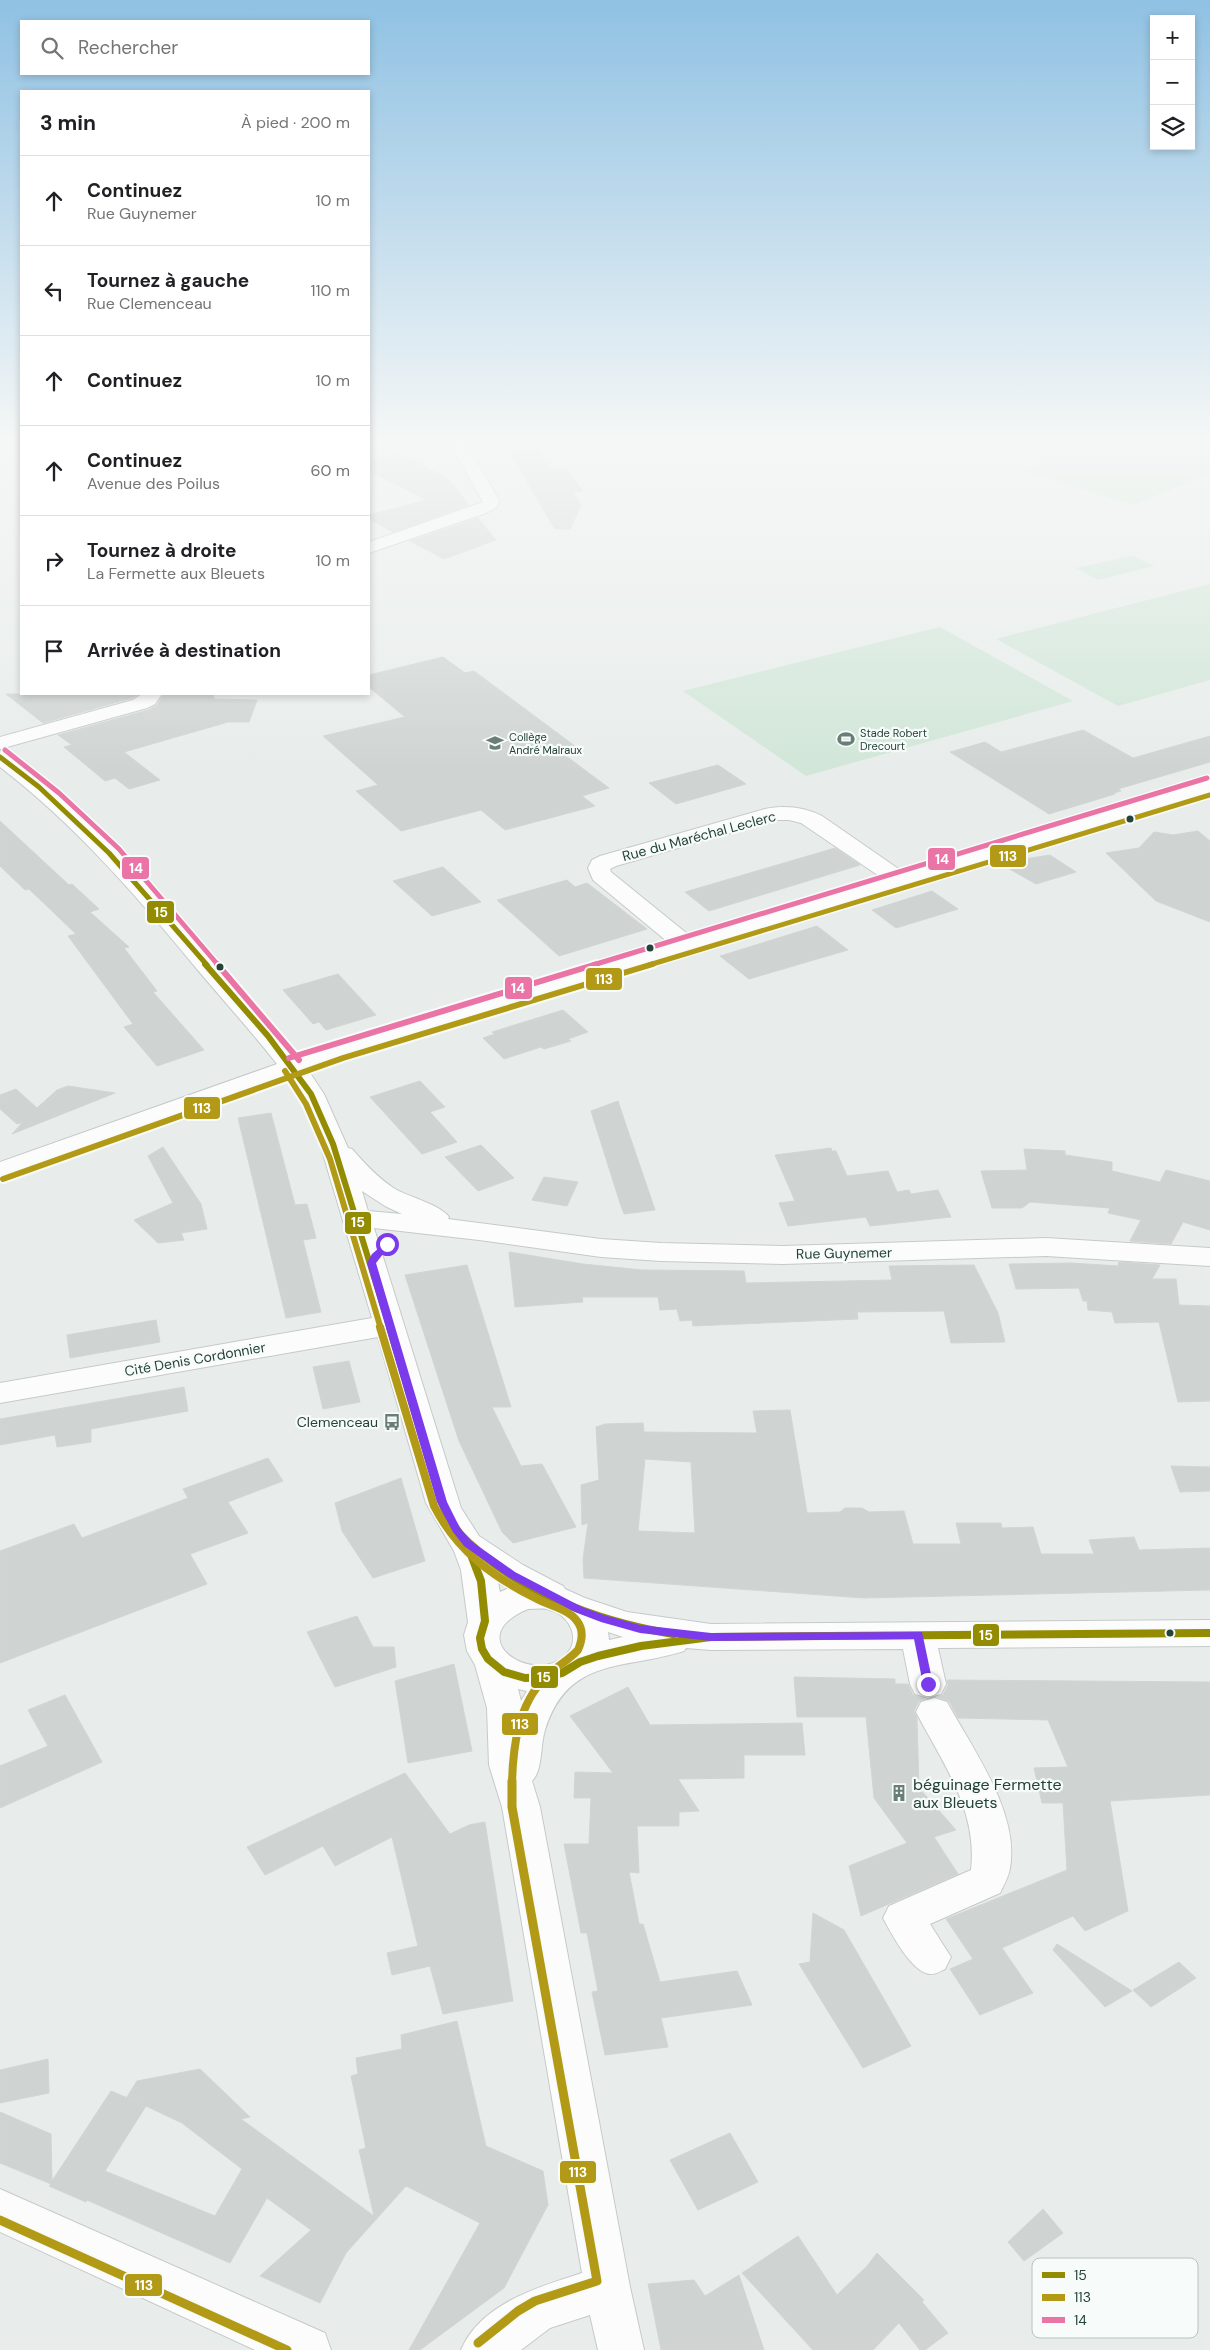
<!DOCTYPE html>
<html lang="fr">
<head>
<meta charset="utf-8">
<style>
  body { margin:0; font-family:"DM Sans",sans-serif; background:#f2f2f2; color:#202124 }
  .controls { position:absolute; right:15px; top:15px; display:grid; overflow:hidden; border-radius:0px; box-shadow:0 2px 8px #0003 }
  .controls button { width:45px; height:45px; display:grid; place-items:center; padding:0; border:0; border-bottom:1px solid #e0e0e0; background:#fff; color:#202124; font:25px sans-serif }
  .stop { position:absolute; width:15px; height:15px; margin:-11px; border:4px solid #7c3aed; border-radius:50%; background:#fff }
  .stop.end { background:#7c3aed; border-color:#fff; box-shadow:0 1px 5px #0008 }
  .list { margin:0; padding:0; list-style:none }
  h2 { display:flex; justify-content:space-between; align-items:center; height:65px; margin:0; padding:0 20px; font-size:21px }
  h2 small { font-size:16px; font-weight:400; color:#757577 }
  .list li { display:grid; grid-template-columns:32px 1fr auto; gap:15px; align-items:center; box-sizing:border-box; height:90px; padding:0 20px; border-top:1px solid #e0e0e0 }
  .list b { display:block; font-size:19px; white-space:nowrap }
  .list p { margin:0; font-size:16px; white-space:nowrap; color:#757577 }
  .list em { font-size:16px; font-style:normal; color:#757577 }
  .icon { flex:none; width:28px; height:28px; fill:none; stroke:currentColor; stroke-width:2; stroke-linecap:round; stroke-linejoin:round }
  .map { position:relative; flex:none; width:1210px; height:2350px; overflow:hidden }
  .search { position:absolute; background:#fff; box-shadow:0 2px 8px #0003; left:20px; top:20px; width:350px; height:55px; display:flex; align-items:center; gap:12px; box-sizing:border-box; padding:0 18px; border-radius:0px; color:#757577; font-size:19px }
  .panel { position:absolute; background:#fff; box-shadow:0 2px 8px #0003; left:20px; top:90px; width:350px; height:605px; border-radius:0px }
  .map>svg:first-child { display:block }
  .green { fill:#d1e6d8 }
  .building { fill:#cfd4d2; stroke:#d1d6d4; fill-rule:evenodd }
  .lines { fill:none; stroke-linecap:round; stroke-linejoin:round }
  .minor-casing { stroke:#c5cac8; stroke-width:2 }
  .minor { fill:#fcfcfc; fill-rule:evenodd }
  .bus-1-far2-casing { stroke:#f7fbf9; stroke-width:8 }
  .bus-1-far1-casing { stroke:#f7fbf9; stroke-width:10 }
  .bus-1-casing { stroke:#f7fbf9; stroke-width:11 }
  .bus-2-far3-casing { stroke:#f7fbf9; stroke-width:8 }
  .bus-2-far2-casing { stroke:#f7fbf9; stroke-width:10 }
  .bus-2-far1-casing { stroke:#f7fbf9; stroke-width:11 }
  .bus-2-casing { stroke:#f7fbf9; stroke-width:13 }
  .bus-3-far1-casing { stroke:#f7fbf9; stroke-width:8 }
  .bus-3-casing { stroke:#f7fbf9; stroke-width:10 }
  .bus-1-far2 { stroke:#938b00; stroke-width:5 }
  .bus-1-far1 { stroke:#938b00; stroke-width:6 }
  .bus-1 { stroke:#938b00; stroke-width:8 }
  .bus-2-far3 { stroke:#b29a17; stroke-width:5 }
  .bus-2-far2 { stroke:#b29a17; stroke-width:6 }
  .bus-2-far1 { stroke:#b29a17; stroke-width:8 }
  .bus-2 { stroke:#b29a17; stroke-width:9 }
  .bus-3-far1 { stroke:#e974a5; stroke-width:5 }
  .bus-3 { stroke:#e974a5; stroke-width:6 }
  .route { fill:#7c3aed }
  .bus-dot { fill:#24423a; stroke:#f7fbf9; stroke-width:2 }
  .labels { text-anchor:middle; stroke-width:4.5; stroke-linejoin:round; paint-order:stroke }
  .far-poi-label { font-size:11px; fill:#24423a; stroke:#f7fbf9; text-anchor:start }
  .street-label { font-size:14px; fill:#24423a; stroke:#f7fbf9 }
  .poi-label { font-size:14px; fill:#24423a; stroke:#f7fbf9; text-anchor:end }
  .near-poi-label { font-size:16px; fill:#24423a; stroke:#f7fbf9; text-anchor:start }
  .key { fill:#f7fbf9; stroke:#b8c4c0; stroke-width:1 }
  .key-label { font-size:14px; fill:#24423a }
  .line-badge { stroke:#f7fbf9; stroke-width:2 }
  .badge-label { font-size:14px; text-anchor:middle; font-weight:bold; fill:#fff }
</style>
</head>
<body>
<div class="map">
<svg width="1210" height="2350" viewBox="0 0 1210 2350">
  <rect width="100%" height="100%" fill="#e8edeb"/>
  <path class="green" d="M1092,442h118v32l-77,31 -114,-35z
    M1132,556l22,10 -56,14 -22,-12z
    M1210,584v96l-92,26 -122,-67z
    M940,627l133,74 -267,75 -123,-85z"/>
  <path class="building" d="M536,449l14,20 16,-1 17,23 -10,1 8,14 -11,23h-15l-46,-78z
    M399,454l49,24 21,27 -76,27 -24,-13v-4l58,-15 -58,-29v-10z
    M478,518l18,22 -52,19 -34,-18z
    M443,657l22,16 9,-2 109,81 -17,4 43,32 -27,8 13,10 -90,24 -24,-20 -80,21 -45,-40 22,-6 -55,-49 82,-19 -36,-30v-12z
    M6,694h133l-7,4 -89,25z
    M164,694h49l1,5 43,1 -8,22h-21l-104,30 36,28 -31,9 -14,-11 -10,3 -41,-34 8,-2 -14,-10 90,-25 9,-5z
    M1083,730l50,28 77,-22v26l-92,27 3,2 -7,2 1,1 -66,20 -99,-62 35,-10 16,10z
    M718,765l28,19 -70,20 -27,-21z
    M0,821l69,64 3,-1 27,25 -9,3 39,35 -5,1 33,43 -4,1 51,58 -47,16 -33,-39 9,-3 -65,-88 8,-2 -47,-45 -4,1 -25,-24z
    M1198,831l12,10v81l-54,-21 -50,-48 33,-5 15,-16 19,3z
    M835,848l25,17 -151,46 -24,-19z
    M1050,855l26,17 -40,12 -37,-21z
    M443,867l38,35 -49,14 -39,-35z
    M567,880l8,7 12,-4 60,46 -88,27 -62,-56z
    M932,891l26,18 -62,19 -24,-18z
    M817,926l31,24 -99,29 -29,-23z
    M338,974l38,41 -50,15 -7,-8 -6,2 -30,-34z
    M563,1010l25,22 -20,7 3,2 -27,8 -3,-2 -37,12 -21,-21 12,-4 -3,-2z
    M420,1081l25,26 -15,5 27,30 -35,12 -52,-57z
    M68,1086l47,7 -103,41 11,-12 -6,2 -17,-15v-14l16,-6 21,19 20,-18z
    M618,1101l8,24 29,85 -31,4 -4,-11 -29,-92z
    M271,1113l24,92 12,-1 9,34 -13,2 18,72 -35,6 -48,-200z
    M481,1145l33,33 -36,13 -33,-34z
    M163,1147l38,57 6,25 -26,4 3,7 -26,3 -24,-23 39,-17 -25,-47z
    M831,1148l1,3h4l11,25 41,-5 9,21 12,-2 2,4 27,-4 13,27 -81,9 -4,-9 -78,9 -9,-23 16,-2 -20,-46z
    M1024,1149l41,2v4l47,7v9l48,11 6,-12 44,11v49l-27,-8 -12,22 -41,-3 11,-21 -33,-7 2,-5 -80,-6 -8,6h-30l-11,-37 46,-1z
    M544,1177l34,5 -11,24 -35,-6z
    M509,1252l74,12 59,6 102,1 2,12 146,-3 -3,-14 85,-1 24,48 7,29 -54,1 -7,-32 -87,1 1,7 -165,7 -1,-6 -12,1 -3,-12 -17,1 -2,-13h-76l1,5 -68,5z
    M1119,1262l41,3 -8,14h24l3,26 31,1v95l-32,1 -19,-80 -44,1 -3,-11 -24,-2 -1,-9h-4l-4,-13 -63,1 -7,-25 62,-1 47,3z
    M467,1265l44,142h-19l29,59 21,-2 34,63 -63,16 -11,-11 -43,-91 -54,-166z
    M156,1320l4,22 -90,16 -3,-23z
    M349,1361l11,41 -37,7 -10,-42z
    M184,1387l4,24 -97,18v13l-34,5 -2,-12 -55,10v-26z
    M790,1410l17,103 33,-1 5,-4h17l7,4 35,-1 9,33h48l-5,-21h45l1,5 31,-1 8,27h53l-5,-14 45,-3 5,13 71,-2v42l-346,8 -280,-20 -1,-19 5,-36 -6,2 -1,-40 18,-5 -3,-53 9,-3 38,-1 1,9 113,1 -4,-22zM645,1459l46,3 4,71 -57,-2z
    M268,1458l15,23 -55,21 20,31 -58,21 17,30 -207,79v-112l74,-27 8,14 106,-40 -5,-9z
    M1171,1466l39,1v24l-30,1z
    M401,1478l24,83 -52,17 -31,-47 -7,-28z
    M357,1616l16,31h21l2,20 -61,20 -28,-55z
    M454,1664l18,87 -64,12 -13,-82z
    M794,1677l101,2v5h13l5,11 12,4 -6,2 -5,10 3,7 2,70 37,42 -22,7 24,37 -97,42 -12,-50 58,-23 -33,-45 -8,-81h-69z
    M947,1680l263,2v113l-100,6 18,110 -43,20 -12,-15 -71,32 31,45 -53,22 -30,-46 23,-10 -27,-40 121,-49 -4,-67h-21l-8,-35 34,-1 -20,-47 -90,-2 -9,-17 -12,-4 6,-2 5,-10z
    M628,1687l22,38 152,-2 3,32h-61v23l-66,1 21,32 -20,1v14h-42l2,47 -10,-1 10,52h4l17,58 77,-11 15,34 -91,13 7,29 -63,8 -13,-63 6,-1 -11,-58h-6l-17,-89h25l2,-46h-17l1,-26 38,1 -43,-57z
    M65,1695l37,67 -102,46v-42l48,-20 -20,-36z
    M405,1773l45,61 19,-9 16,-3 28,179 -70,13 -13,-48 -38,9 -5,-22 31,-7 -26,-109 -57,29 -12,-20 -58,29 -18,-28z
    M813,1913l31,17 67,116 -48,22 -64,-104 11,-2z
    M1057,1944l75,47 -27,16 -52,-57z
    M1179,1962l17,16 -45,29 -18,-17z
    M457,2021l29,125 57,25 5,34 -44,83 -84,62h-11l71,-127 -74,-37 -60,67 -26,50 -60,-27 51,-46 -44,-32 -37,65 -143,-63 -1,2 -37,-16 2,-2 -51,-21v-51l51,22 1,47 59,-90 31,13 -15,-7 10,-16 63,-12 50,48 -9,2 133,97 -15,-66 7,-2 -15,-72 7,-2 -2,-16 46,-9 -1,-14zM146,2106l36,17 60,46 -27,47 -110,-45z
    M48,2059l1,34 -49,10v-33z
    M730,2133l28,49 -60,28 -28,-50z
    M1043,2209l20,24 -39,28 -16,-19z
    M798,2236l39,59 30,-29 10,-13 47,47 -2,2 26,31 -23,17h-5l-21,-27 -26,27h-60l-71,-77z
    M739,2275l25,75h-103l-13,-66 46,-4 11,16z"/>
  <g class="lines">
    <g class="minor-casing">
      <path id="minor" d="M369,442h30l-3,3 -27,7z
        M449,442h16l34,58 -2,7 -11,6 -117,40v-11l114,-40z
        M142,694h20l-7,10 -8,4 -147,41v-12l133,-37z
        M0,751l7,2c82,62 143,131 209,208 28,32 55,63 82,95l371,-113 -76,-63 -5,-12 4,-8 8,-4 165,-47c20,-4 39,-2 57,7l81,56 307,-92v13l-861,262 -41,15 16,24 24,54 4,1c13,15 26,29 43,40 14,8 46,16 54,28l-1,2 153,20 60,4 122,3 263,-8 164,10v18l-164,-10 -263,8 -122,-3 -60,-4 -122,-17 -105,-12 87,280 18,28 44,29 40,21 2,3 20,9 42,14 84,12 499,-4v26l-272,2 8,36 -5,10 -13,4 -13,-4 -5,-10 -7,-35 -192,1 -25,-2 -2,3c-59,19 -116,5 -139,79 -5,16 -2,40 -13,51l8,26 90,480 14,63h-46l-8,-35 -40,13 -29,22h-60c19,-46 77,-63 121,-77l-80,-466 -13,-42 -2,-57 -12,-43 -8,-14 -3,-16 4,-13 -7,-52 -7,-19 -28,-48 -48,-166 -378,66v-20l372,-65 -52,-174 -22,-50 -11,-16 -287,101v-17l277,-98c-26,-33 -54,-64 -81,-96 -60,-73 -121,-143 -196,-201zM775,820h14l12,3 81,55 -192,58 -79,-64 -1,-3 6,-3zM362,1191l23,15 17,8 -34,-3zM498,1582l1,1 10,5 -9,4zM528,1609c6,0 13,-1 19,0 22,5 35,29 19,46 -33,32 -107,-17 -38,-46zM608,1632l15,5 -14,3zM518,1689l9,2 -6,10z
        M934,1698l13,4c25,46 73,111 63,166 -1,8 -6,17 -10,25l-70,31 21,33 -6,12c-4,2 -10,6 -15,5 -18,-1 -39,-41 -47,-56l6,-12 82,-36c7,-60 -29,-108 -55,-158l5,-10z
        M0,2189l325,144 6,17h-76l-255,-118z"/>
    </g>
    <use href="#minor" class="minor"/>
    <g class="bus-1-far2-casing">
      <path id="bus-1-far2" d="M0,757l39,30 70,66 98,112"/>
    </g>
    <g class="bus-1-far1-casing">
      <path id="bus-1-far1" d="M205,964l63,72 43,58 22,50 57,185"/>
    </g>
    <g class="bus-1-casing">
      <path id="bus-1" d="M390,1327l52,176 6,14 19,27 14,37 4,40 -5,17 2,11 6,10 16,13 21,6 23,-1 14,-4 18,-11 18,-6 43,-10 70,-9 499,-4
        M456,1530c56,60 138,91 217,104"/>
    </g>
    <g class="bus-2-far3-casing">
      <path id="bus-2-far3" d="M649,965l561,-170"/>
    </g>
    <g class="bus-2-far2-casing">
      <path id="bus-2-far2" d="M285,1071l21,33 24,55 51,170
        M3,1179l340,-121 310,-94"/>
    </g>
    <g class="bus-2-far1-casing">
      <path id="bus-2-far1" d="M380,1327l54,179c23,45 59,71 103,93 13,7 32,10 40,22 7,9 5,20 1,29 -10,11 -23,17 -33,28 -27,27 -32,68 -33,105"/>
    </g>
    <g class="bus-2-casing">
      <path id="bus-2" d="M0,2220l287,130
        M478,2343l40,-32 17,-10 62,-20 -85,-474v-26"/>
    </g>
    <g class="bus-3-far1-casing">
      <path id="bus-3-far1" d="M5,750l54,43 60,56 99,116
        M593,965l614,-187"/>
    </g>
    <g class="bus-3-casing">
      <path id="bus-3" d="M217,964l82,96
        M289,1058l308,-94"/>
    </g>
    <use href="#bus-1-far2" class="bus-1-far2"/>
    <use href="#bus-1-far1" class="bus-1-far1"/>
    <use href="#bus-1" class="bus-1"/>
    <use href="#bus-2-far3" class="bus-2-far3"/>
    <use href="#bus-2-far2" class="bus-2-far2"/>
    <use href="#bus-2-far1" class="bus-2-far1"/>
    <use href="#bus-2" class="bus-2"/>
    <use href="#bus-3-far1" class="bus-3-far1"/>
    <use href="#bus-3" class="bus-3"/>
  </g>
  <linearGradient id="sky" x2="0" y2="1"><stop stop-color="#8fc1e3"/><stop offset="0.57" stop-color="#f5f7f6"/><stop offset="1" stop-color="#f5f7f6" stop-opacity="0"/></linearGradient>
  <rect width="1210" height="771" fill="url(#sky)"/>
  <path class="route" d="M387,1241l4,3 -15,19 71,239 13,26 11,13 44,31 67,35 22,8 36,10 71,8 211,-1 11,52 -1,3h-8l-1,-3 -9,-45 -203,2 -71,-8 -39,-11 -26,-10 -67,-35 -44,-31 -11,-14 -16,-30 -70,-239 5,-9z"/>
  <defs>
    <g id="stadium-bare" transform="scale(1.35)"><path d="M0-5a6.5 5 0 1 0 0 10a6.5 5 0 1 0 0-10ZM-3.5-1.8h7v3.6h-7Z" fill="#697e78" stroke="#f7fbf9" stroke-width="2.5" paint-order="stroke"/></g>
    <g id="school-bare" transform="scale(1.35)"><path d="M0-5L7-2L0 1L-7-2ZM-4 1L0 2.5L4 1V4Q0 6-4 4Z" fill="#697e78" stroke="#f7fbf9" stroke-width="2.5" paint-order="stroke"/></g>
    <g id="bus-bare" transform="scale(1.35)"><path d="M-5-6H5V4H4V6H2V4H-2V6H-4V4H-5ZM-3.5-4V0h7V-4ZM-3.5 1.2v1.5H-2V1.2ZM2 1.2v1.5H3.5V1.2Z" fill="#697e78" stroke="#f7fbf9" stroke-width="2.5" paint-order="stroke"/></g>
    <g id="building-bare" transform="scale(1.35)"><path d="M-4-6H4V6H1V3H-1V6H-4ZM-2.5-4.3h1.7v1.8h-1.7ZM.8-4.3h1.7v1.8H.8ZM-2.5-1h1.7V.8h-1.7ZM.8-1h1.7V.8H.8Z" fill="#697e78" stroke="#f7fbf9" stroke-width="2.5" paint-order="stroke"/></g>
  </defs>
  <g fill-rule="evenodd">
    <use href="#stadium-bare" x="846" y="739"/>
    <use href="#school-bare" x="495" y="743"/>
    <use href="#bus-bare" x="392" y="1422"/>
    <use href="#building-bare" x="899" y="1793"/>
  </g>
  <g class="bus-dot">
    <circle cx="1130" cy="819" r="4.5"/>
    <circle cx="650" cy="948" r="4.5"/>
    <circle cx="220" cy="967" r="4.5"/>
    <circle cx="1170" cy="1633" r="4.5"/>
  </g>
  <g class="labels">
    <g class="far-poi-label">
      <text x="860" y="737">Stade Robert<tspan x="860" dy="13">Drecourt</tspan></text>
      <text x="509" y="741">Collège<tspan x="509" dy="13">André Malraux</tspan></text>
    </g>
    <g class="street-label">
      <text transform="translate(699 836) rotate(-15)" y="5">Rue du Maréchal Leclerc</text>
      <text transform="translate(844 1253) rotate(-1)" y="5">Rue Guynemer</text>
      <text transform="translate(195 1359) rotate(-10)" y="5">Cité Denis Cordonnier</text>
    </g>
    <g class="poi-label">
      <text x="378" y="1427">Clemenceau</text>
    </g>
    <g class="near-poi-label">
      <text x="913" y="1790">béguinage Fermette<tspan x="913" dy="18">aux Bleuets</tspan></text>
    </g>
  </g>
  <rect x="1032" y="2258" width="166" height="80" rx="8" class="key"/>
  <rect x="1042" y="2272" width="23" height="6" fill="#938b00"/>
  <rect x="1042" y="2294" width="23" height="7" fill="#b29a17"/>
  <rect x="1042" y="2317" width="23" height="6" fill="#e974a5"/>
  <g class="key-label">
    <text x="1074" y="2280">15</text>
    <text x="1074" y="2302">113</text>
    <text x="1074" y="2325">14</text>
  </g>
  <g class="line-badge">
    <rect x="989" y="844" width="38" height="24" rx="5" fill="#b29a17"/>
    <rect x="927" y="847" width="29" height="24" rx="5" fill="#e974a5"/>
    <rect x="121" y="856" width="29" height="24" rx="5" fill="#e974a5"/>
    <rect x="146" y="900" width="29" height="24" rx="5" fill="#938b00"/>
    <rect x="585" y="967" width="38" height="24" rx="5" fill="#b29a17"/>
    <rect x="504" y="976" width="29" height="24" rx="5" fill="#e974a5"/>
    <rect x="183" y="1096" width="38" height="24" rx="5" fill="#b29a17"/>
    <rect x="344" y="1211" width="28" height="24" rx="5" fill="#938b00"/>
    <rect x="972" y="1623" width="28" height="24" rx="5" fill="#938b00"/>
    <rect x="530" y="1665" width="29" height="24" rx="5" fill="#938b00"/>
    <rect x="501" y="1712" width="38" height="24" rx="5" fill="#b29a17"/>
    <rect x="559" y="2160" width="38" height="24" rx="5" fill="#b29a17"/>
    <rect x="124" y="2273" width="39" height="24" rx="5" fill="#b29a17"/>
  </g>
  <g class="badge-label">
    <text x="1008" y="861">113</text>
    <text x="942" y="864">14</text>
    <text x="136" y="873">14</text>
    <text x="161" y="917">15</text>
    <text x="604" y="984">113</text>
    <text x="518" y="993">14</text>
    <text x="202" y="1113">113</text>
    <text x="358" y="1227">15</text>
    <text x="986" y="1640">15</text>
    <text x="544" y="1682">15</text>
    <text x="520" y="1729">113</text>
    <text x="578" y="2177">113</text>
    <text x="144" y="2290">113</text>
  </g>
</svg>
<div class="controls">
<button>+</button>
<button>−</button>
<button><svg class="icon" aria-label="layers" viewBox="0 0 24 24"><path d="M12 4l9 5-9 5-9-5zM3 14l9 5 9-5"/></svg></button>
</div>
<div class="stop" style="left:387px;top:1244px"></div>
<div class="stop end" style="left:928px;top:1684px"></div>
<div class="search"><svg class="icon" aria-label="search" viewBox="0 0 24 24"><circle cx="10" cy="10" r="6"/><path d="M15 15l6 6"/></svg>Rechercher</div>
<section class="panel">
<h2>3 min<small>À pied · 200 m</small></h2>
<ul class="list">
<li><svg class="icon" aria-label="ahead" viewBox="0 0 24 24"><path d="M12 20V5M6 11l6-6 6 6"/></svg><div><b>Continuez</b><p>Rue Guynemer</p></div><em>10 m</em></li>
<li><svg class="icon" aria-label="left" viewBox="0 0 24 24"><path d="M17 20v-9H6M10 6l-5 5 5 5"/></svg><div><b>Tournez à gauche</b><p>Rue Clemenceau</p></div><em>110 m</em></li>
<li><svg class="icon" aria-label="ahead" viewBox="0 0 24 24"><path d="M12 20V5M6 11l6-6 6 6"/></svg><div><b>Continuez</b></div><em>10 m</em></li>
<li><svg class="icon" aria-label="ahead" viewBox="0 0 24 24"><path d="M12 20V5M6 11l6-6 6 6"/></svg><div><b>Continuez</b><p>Avenue des Poilus</p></div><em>60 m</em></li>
<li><svg class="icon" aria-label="right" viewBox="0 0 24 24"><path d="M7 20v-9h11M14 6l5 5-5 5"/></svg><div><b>Tournez à droite</b><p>La Fermette aux Bleuets</p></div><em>10 m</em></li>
<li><svg class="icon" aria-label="arrive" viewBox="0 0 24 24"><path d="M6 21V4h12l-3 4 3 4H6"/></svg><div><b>Arrivée à destination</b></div></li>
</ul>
</section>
</div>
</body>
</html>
